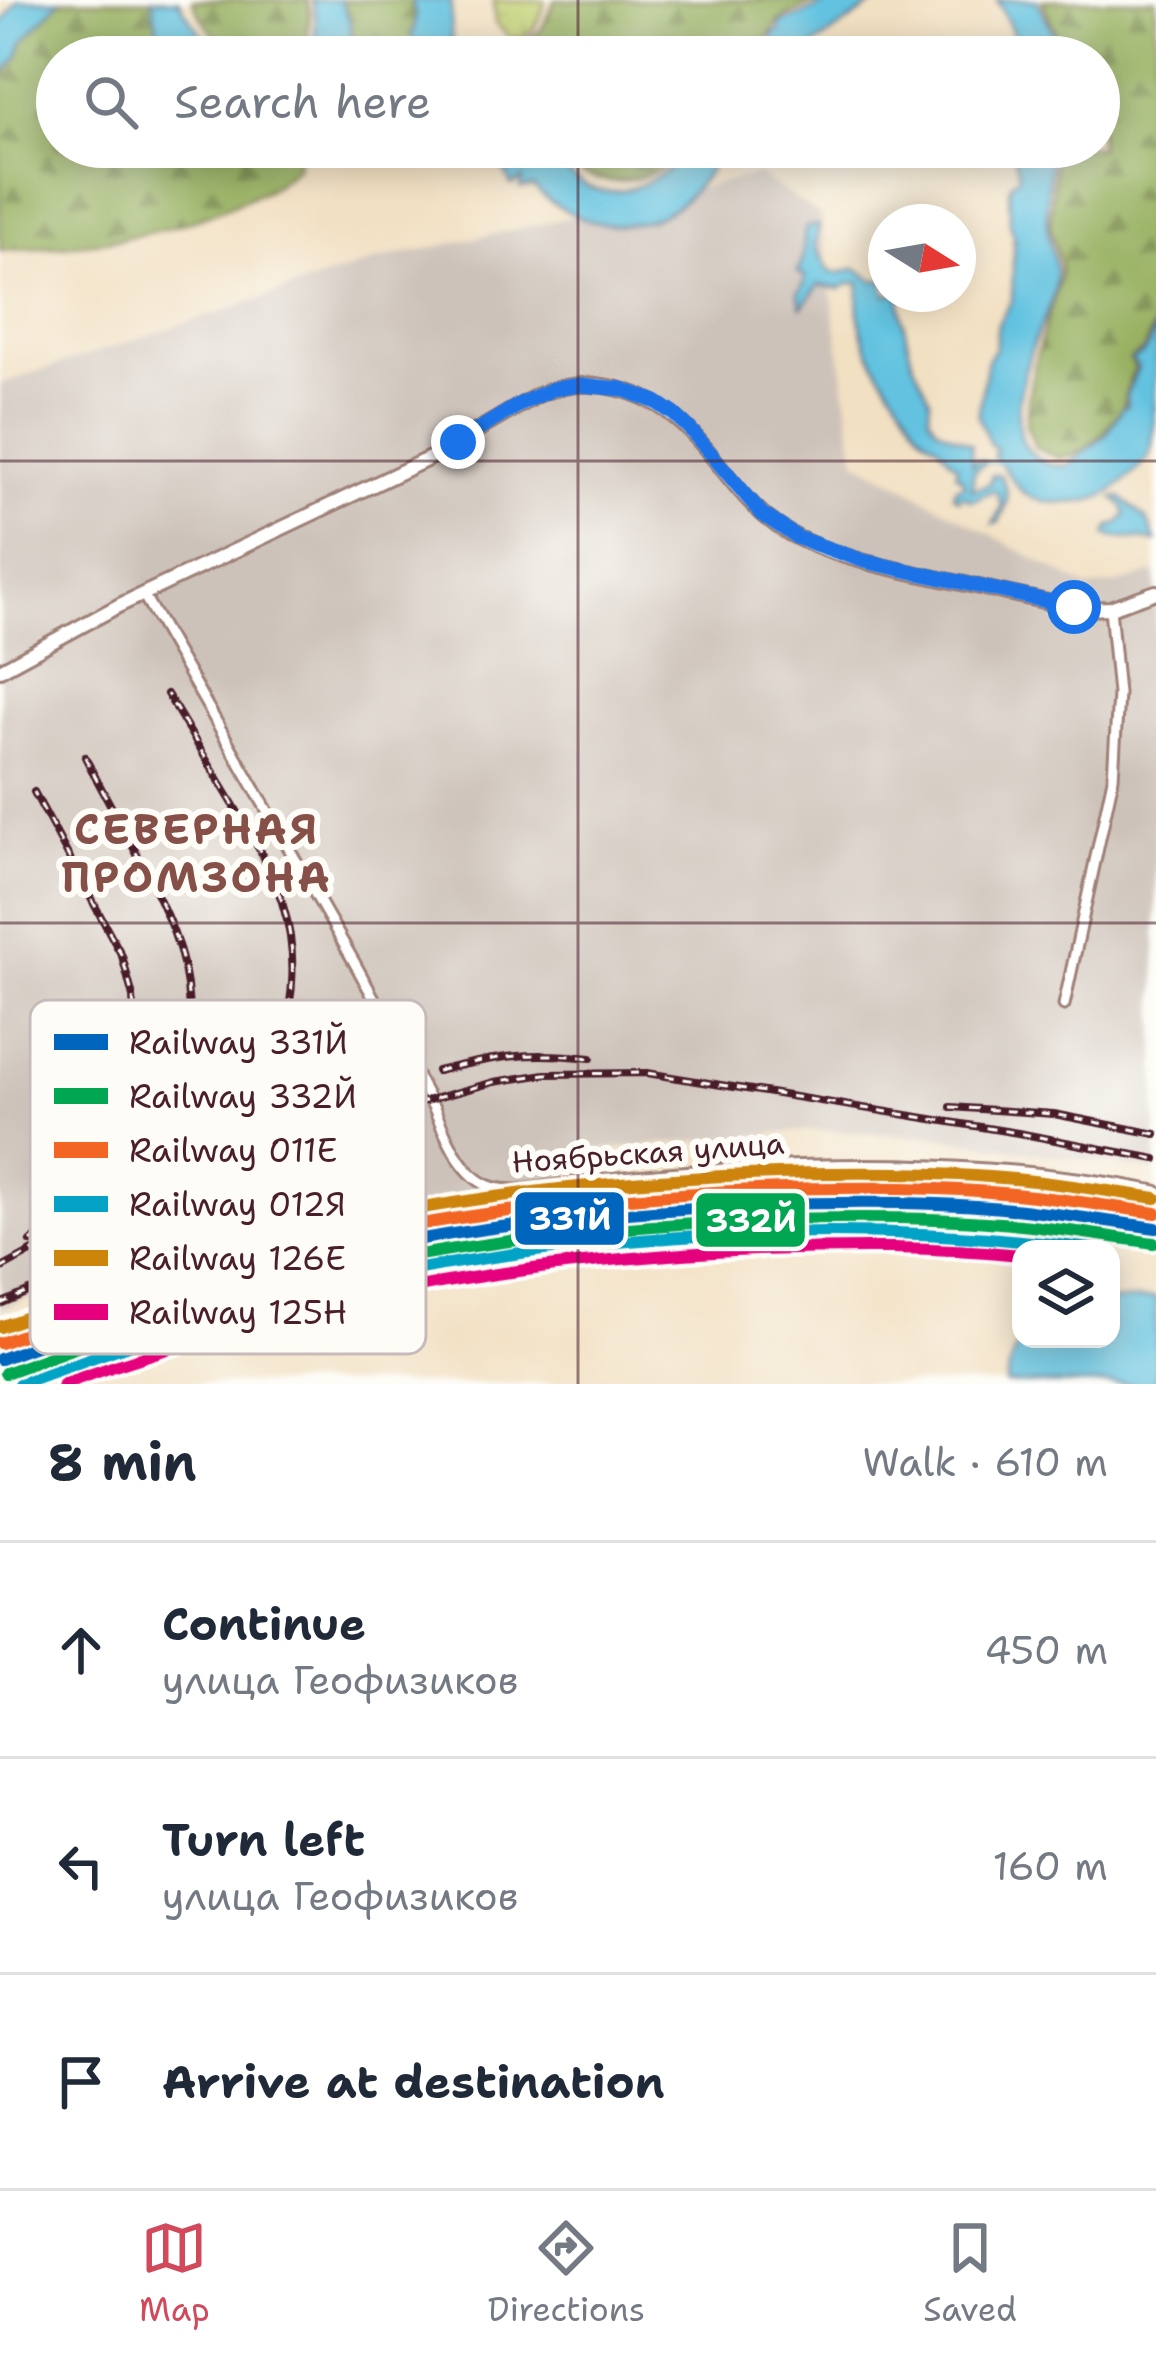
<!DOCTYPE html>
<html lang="en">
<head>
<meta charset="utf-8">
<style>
  body { margin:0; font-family:"Shantell Sans",sans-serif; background:#f2f2f3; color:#1f2937 }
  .controls { position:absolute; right:36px; bottom:36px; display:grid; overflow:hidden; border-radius:24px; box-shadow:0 6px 30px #0003 }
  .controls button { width:108px; height:108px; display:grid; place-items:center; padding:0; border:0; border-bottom:3px solid #e0e1e3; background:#fff; color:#1f2937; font:60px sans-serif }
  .compass { position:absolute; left:868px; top:204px; width:108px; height:108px; border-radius:50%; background:#fff; box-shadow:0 6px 30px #0003; rotate:101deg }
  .stop { position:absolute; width:36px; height:36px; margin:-27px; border:9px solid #1a73e8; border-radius:50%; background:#fff }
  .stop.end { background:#1a73e8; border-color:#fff; box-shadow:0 3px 12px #0008 }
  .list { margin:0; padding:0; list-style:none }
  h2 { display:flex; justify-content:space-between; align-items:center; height:156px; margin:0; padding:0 48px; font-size:51px }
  h2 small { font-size:39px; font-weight:400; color:#747a83 }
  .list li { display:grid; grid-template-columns:78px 1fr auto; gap:36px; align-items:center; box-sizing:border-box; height:216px; padding:0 48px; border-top:3px solid #e0e1e3 }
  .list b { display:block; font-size:45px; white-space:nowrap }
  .list p { margin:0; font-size:39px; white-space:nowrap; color:#747a83 }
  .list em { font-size:39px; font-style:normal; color:#747a83 }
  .icon { flex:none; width:66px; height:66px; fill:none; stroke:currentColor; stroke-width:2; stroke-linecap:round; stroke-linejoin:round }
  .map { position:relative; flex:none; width:1156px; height:1384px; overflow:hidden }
  .search { position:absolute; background:#fff; box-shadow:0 6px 30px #0003; left:36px; right:36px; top:36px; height:132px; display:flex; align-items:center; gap:30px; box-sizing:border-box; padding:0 42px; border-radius:66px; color:#747a83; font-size:45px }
  .sheet { height:804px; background:#fff }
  nav { display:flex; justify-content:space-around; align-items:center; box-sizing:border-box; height:168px; border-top:3px solid #e0e1e3; background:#fff; font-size:33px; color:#747a83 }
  nav a { display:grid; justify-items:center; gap:6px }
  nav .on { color:#d1495b }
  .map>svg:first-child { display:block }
  .industrial { fill:#cdc2b9 }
  .forest { fill:url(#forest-firs); stroke:#716846; stroke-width:3 }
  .wetland { fill:url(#wetland-marsh); stroke:#85764e; stroke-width:3 }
  .water { fill:#62c2e0; stroke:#567086; stroke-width:3 }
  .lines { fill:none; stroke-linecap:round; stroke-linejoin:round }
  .stream { stroke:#62c2e0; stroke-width:3 }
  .minor-casing { stroke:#9e8076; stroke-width:15 }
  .major-casing { stroke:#9e8076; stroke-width:18 }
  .minor { stroke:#fff; stroke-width:9 }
  .major { stroke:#fff; stroke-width:12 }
  .rail-casing { stroke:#4a1f2b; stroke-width:8 }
  .rail { stroke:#fdfcf7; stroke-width:3; stroke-dasharray:9; stroke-linecap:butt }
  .rail-1-casing { stroke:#fdfcf7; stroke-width:21 }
  .rail-2-casing { stroke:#fdfcf7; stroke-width:21 }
  .rail-3-casing { stroke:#fdfcf7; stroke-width:21 }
  .rail-4-casing { stroke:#fdfcf7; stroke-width:21 }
  .rail-5-casing { stroke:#fdfcf7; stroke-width:21 }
  .rail-6-casing { stroke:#fdfcf7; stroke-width:21 }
  .rail-1 { stroke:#0065bd; stroke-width:12 }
  .rail-2 { stroke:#00a651; stroke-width:12 }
  .rail-3 { stroke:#f26522; stroke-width:12 }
  .rail-4 { stroke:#04a2c6; stroke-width:12 }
  .rail-5 { stroke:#cc840b; stroke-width:12 }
  .rail-6 { stroke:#e5007d; stroke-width:12 }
  .route { stroke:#1a73e8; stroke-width:15 }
  .grid { fill:none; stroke:#4a1f2b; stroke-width:3; stroke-opacity:0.55 }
  .labels { text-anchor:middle; stroke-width:12; stroke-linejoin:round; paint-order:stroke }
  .street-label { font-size:30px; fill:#4a1f2b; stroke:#fdfcf7 }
  .district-label { font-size:42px; font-weight:bold; letter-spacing:3px; fill:#864f47; stroke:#fdfcf7 }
  .key { fill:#fdfcf7; stroke:#c7baba; stroke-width:3 }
  .key-label { font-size:33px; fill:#4a1f2b }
  .line-badge { stroke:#fdfcf7; stroke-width:4.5 }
  .badge-label { font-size:33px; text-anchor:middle; font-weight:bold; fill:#fff }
</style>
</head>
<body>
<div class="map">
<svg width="1156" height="1384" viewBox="0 0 1156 1384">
  <defs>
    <pattern id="forest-firs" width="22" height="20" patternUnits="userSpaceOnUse" patternTransform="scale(3)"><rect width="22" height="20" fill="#98b162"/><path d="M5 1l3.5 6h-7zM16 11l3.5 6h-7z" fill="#7e8f51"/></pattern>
    <pattern id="wetland-marsh" width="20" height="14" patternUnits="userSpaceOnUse" patternTransform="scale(3)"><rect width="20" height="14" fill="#c0ce70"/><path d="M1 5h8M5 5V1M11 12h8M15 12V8" fill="none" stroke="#a6b061"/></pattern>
  </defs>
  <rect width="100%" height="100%" fill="#fdfcf7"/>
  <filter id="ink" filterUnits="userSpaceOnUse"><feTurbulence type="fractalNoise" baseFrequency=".00833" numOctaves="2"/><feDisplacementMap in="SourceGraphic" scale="24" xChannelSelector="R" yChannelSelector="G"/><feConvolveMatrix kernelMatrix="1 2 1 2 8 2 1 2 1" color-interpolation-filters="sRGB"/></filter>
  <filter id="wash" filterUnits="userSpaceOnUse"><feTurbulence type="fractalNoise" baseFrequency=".004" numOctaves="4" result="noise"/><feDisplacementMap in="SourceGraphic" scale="48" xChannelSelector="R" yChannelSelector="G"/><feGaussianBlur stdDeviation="2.7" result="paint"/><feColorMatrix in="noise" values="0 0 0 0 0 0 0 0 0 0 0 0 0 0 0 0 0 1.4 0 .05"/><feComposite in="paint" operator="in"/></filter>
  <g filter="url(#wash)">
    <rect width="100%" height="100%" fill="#f2e0c2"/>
    <path class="industrial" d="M758,175l62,40 36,245 232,128 30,-4 38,-12v600l-209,-34 -134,-8 -249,23 -8,115 -211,13 -31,-55 -236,51 -78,33v-926l382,-125z"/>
    <path class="forest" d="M60,0h92l6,33 10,24h-111v90h118l7,5 107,-5 9,6 -1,14c-24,23 -33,24 -62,37 -81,36 -149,41 -235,47v-168l24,-44z
      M192,0h115l3,12 -3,33 -13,12c-13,0 -27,2 -40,0 -29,-5 -51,-31 -62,-57z
      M340,0h72l3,15v37l-6,5h-55l-5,-38z
      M555,0h273l-19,5 -30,16 -12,18 -15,9 -7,9h-250l16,-13 10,-1 20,-13z
      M1042,0h114v319l-12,31 -14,9 5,9 -10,26 -1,11 -19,26 -17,16 -19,10 -11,1 -23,-11 -9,-23 3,-30 7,-37 24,-80v-12l-10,-38 5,-73 2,-7h42v-90h-33z
      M543,147h132l-3,14c-49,34 -87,22 -129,-14z"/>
    <path class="wetland" d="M493,0h52c-4,22 -11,35 -33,40l-17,-17z"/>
    <path class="water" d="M18,0h42l-36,40 -6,17 -13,14 -5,12v-57z
      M152,0h27c12,24 27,41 49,57h-60l-10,-24z
      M312,0h28l9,19 5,38h-47c11,-13 10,-40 5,-57z
      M412,0h39v36l8,21h-41l-7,-24 3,-3 1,-15z
      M835,0h45l-66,46 -11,11h-55l17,-14h7v-9l7,-3 1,-7z
      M997,0h40l18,36 7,21h-46l-4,-27z
      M481,147c13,0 46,-4 56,2 17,8 30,26 46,35 32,19 69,-1 95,-22l-3,-10 3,-5h45c-7,11 -13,23 -21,33 -34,45 -88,58 -137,30 -12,-7 -21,-12 -31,-23l-14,1 2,-8 -11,5 -6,-14 -20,-12z
      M1013,147h39c-3,28 -7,56 -4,84 1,17 9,29 8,46 -1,25 -16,48 -24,71 -15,45 -33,115 35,118l40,-32 15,-26 5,-2 -1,-10 12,-29 -7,-8c18,-3 20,-22 25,-37 0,33 0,102 -5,130 -6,14 -15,18 -25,28 -12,10 -23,19 -40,21 -21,3 -45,4 -63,-9 -12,-10 -16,-24 -29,-35l2,-9 -6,-4 -12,-28 9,-56 8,-12 3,-24 14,-24 2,-62 -4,-15 -1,-33 2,-7 8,-7z
      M819,225l-4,21 15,26 10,1 16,-5 19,13 8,-2 3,15h14l2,23 10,43 18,38 -1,18 9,12 33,16 1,21 5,-6 9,3 -12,9 -2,18 17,-5 3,-9h8c11,20 8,28 -1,47l-6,2 9,-18 -6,-15c-10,0 -15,8 -26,9l-7,-5 -4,4 -6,-4 3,-8 8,-2 -2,-7 -6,-4 1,-9c-8,-6 -12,-13 -19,-20 -4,-4 -11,-6 -15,-11 -11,-9 -13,-21 -21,-31 -28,-39 -50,-70 -42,-120l-12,1 -8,5 -21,-4 -17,22 -4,-14 6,-8 1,-9 -8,-4c11,-15 4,-29 9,-45z
      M1121,497l26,23 9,22c-17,-5 -33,-1 -50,-7l5,-9 7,-2 8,-9 -3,-9 -9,-8z
      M1156,1298v86h-150c2,-16 6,-32 17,-45h88v-38z"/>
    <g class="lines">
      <path class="stream" d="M986,462h16"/>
    </g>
  </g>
  <g filter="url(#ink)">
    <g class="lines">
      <g class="minor-casing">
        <path id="minor" d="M143,594l210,366 81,148c11,27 28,70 58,79 22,7 50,-1 73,-3 48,-6 96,-11 145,-14 149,-10 299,-8 446,21
          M1064,1005l49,-227 5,-84 -8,-86"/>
      </g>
      <g class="major-casing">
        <path id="major" d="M0,670l120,-65 310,-147 108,-63c24,-10 46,-13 72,-8 99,19 109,114 190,152 46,22 101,31 151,42 45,9 90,21 135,28l24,-1 46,-16"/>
      </g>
      <use href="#minor" class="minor"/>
      <use href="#major" class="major"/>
      <g class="rail-casing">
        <path id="rail" d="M85,757c29,57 64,114 88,174 37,93 8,207 -72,267
          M437,1071c61,-15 92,-20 154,-13
          M951,1107l103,7 102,20
          M85,1217c35,-18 72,-35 105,-57 83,-57 123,-160 92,-258 -11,-35 -30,-66 -49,-98 -22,-37 -44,-74 -66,-110
          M31,1242l48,-41 34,-53 15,-43 8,-60 -3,-48 -11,-41 -88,-164
          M0,1269l46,-25 106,-35 210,-82 42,-20 90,-25 51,-8 102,-1 371,60 138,26
          M0,1304l83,-36 85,-21 180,-60"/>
      </g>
      <use href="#rail" class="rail"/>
      <g class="rail-1-casing">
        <path id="rail-1" d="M0,1359c86,-31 171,-62 260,-85 162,-43 329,-62 496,-69 82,-3 165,-4 246,3 52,5 103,13 154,20"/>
      </g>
      <g class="rail-2-casing">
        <path id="rail-2" d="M5,1373c86,-31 172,-63 260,-85 160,-41 324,-61 488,-68 82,-3 165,-4 247,3 51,4 103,13 154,20"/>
      </g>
      <g class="rail-3-casing">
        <path id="rail-3" d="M0,1343c86,-31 171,-62 260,-85 162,-41 329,-61 496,-68 82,-3 165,-4 246,3 52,4 103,13 154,20"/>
      </g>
      <g class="rail-4-casing">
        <path id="rail-4" d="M19,1384c83,-30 165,-60 250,-82 256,-66 559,-89 821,-53"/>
      </g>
      <g class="rail-5-casing">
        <path id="rail-5" d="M0,1327c83,-30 166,-60 251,-82 162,-43 329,-63 496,-70 85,-3 171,-4 255,3 52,4 103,13 154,20"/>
      </g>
      <g class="rail-6-casing">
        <path id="rail-6" d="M63,1384c230,-83 449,-124 694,-134 88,-3 177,-4 264,5"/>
      </g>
      <use href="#rail-1" class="rail-1"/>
      <use href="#rail-2" class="rail-2"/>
      <use href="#rail-3" class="rail-3"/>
      <use href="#rail-4" class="rail-4"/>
      <use href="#rail-5" class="rail-5"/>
      <use href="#rail-6" class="rail-6"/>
    </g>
  </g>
  <g class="lines" filter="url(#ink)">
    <path class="route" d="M458,442l64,-39 31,-14 28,-4 41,4 34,13 18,12 15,14 73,86 36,24 66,23 210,46"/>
  </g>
  <path class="grid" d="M578,0v57M578,147v1237M0,461h1156M0,923h1156"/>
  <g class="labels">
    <g class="street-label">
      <text transform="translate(648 1153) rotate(-4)" y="10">Ноябрьская улица</text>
    </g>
    <g class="district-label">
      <text x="197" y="844">СЕВЕРНАЯ<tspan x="197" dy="48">ПРОМЗОНА</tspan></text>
    </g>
  </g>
  <rect x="30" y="1000" width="396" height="354" rx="18" class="key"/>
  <rect x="54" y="1034" width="54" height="16" fill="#0065bd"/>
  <rect x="54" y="1088" width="54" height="16" fill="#00a651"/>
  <rect x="54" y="1142" width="54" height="16" fill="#f26522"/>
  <rect x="54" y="1196" width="54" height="16" fill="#04a2c6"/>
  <rect x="54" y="1250" width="54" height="16" fill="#cc840b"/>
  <rect x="54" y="1304" width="54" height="16" fill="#e5007d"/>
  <g class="key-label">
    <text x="129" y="1054">Railway 331Й</text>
    <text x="129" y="1108">Railway 332Й</text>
    <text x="129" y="1162">Railway 011Е</text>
    <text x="129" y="1216">Railway 012Я</text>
    <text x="129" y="1270">Railway 126Е</text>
    <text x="129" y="1324">Railway 125Н</text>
  </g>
  <g class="line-badge">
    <rect x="513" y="1190" width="113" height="57" rx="12" fill="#0065bd"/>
    <rect x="694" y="1191" width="113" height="58" rx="12" fill="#00a651"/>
  </g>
  <g class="badge-label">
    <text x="570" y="1230">331Й</text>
    <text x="751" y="1232">332Й</text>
  </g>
</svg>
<div class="controls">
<button><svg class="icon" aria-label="layers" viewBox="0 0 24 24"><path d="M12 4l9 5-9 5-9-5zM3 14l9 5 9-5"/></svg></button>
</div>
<svg class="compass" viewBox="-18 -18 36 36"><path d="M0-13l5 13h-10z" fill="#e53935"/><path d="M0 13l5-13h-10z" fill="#747a83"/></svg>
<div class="stop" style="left:1074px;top:607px"></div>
<div class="stop end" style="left:458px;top:442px"></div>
<div class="search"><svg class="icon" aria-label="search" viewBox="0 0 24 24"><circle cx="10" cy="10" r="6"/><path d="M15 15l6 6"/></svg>Search here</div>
</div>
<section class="sheet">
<h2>8 min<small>Walk · 610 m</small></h2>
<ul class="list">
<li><svg class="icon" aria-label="ahead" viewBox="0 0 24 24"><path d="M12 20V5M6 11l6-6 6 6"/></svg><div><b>Continue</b><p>улица Геофизиков</p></div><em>450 m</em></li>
<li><svg class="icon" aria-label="left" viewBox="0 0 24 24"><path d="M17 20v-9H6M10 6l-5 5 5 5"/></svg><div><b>Turn left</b><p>улица Геофизиков</p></div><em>160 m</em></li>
<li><svg class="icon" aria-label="arrive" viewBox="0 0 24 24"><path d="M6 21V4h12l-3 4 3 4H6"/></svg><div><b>Arrive at destination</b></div></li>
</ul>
</section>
<nav>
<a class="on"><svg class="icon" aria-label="map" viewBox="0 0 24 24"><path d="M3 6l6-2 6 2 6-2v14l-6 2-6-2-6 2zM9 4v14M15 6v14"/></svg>Map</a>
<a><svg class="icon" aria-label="directions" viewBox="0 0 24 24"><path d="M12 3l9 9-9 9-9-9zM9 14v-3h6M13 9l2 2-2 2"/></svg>Directions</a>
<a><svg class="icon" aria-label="saved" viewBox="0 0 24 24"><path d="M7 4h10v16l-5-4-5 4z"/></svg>Saved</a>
</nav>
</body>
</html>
